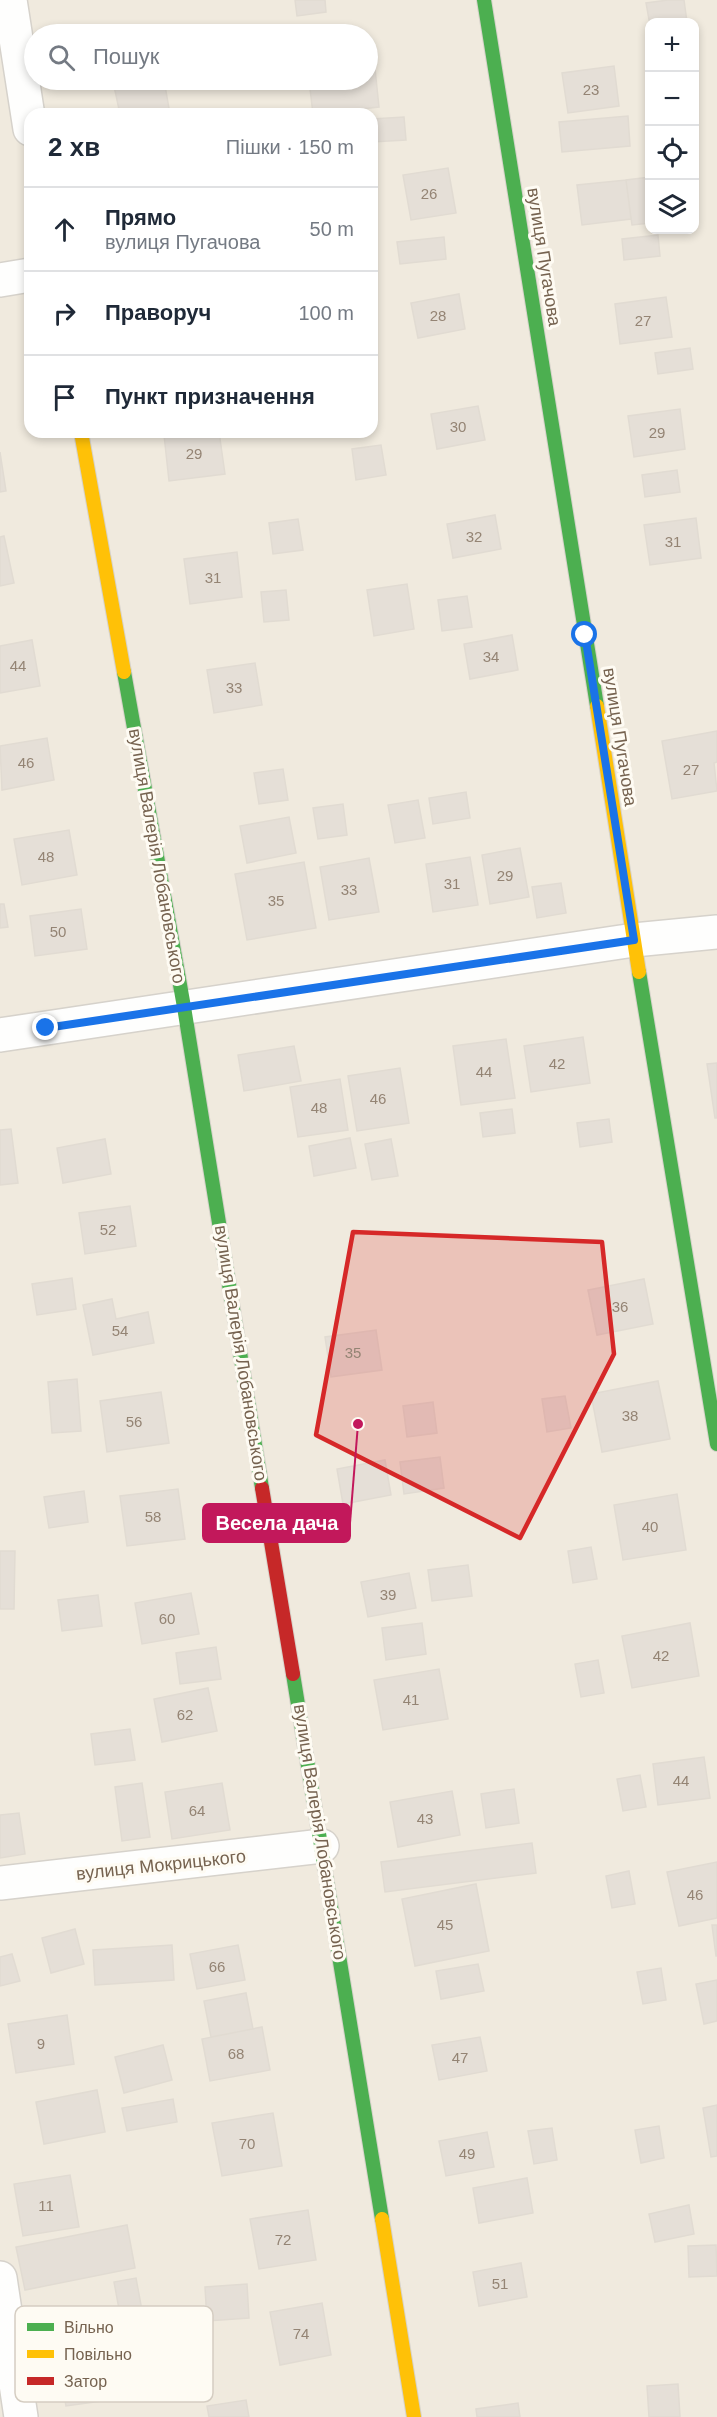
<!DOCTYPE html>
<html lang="uk">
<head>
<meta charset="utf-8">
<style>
  body { margin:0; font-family:Arial,sans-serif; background:#f2f2f3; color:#1f2937 }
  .controls { position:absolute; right:18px; top:18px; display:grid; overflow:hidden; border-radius:12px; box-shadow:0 3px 9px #0003 }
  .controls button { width:54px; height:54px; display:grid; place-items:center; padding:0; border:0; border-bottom:2px solid #e0e1e3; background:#fff; color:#1f2937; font:30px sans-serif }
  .stop { position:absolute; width:18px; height:18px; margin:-14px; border:4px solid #1a73e8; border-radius:50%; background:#fff }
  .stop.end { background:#1a73e8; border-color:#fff; box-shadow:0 2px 6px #0008 }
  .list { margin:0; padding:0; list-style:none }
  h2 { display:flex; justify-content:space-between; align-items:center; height:78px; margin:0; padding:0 24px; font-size:26px }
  h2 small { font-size:20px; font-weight:400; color:#747a83 }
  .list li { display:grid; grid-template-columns:39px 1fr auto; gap:18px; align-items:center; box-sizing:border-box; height:84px; padding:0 24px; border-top:2px solid #e0e1e3 }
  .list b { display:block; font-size:22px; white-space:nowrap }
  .list p { margin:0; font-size:20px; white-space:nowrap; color:#747a83 }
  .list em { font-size:20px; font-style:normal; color:#747a83 }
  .icon { flex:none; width:33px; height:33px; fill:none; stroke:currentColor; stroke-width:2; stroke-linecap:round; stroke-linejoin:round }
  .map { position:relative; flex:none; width:717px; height:2417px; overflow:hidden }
  .search { position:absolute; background:#fff; box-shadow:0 3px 9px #0003; left:24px; top:24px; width:354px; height:66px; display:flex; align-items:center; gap:15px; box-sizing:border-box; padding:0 21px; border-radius:33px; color:#747a83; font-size:22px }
  .panel { position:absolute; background:#fff; box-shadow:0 3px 9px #0003; left:24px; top:108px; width:354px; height:330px; border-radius:18px }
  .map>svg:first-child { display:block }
  .residential { fill:#f0eade; fill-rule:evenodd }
  .building { fill:#e5dfd7; stroke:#e1dbd2; stroke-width:1.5 }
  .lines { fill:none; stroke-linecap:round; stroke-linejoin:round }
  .street-casing { stroke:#d6d2cb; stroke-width:36 }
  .fast-casing { stroke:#d6d2ca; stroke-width:16 }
  .slow-casing { stroke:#d6d2ca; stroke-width:16 }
  .jam-casing { stroke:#d6d2ca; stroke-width:16 }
  .street { stroke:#fefefd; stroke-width:33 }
  .fast { stroke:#4caf50; stroke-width:14 }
  .slow { stroke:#ffc107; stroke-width:14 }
  .jam { stroke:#c62828; stroke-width:14 }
  .route { stroke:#1a73e8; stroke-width:8 }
  .marked { fill:#d62828; fill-opacity:0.2; stroke:#d62828; stroke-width:4.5; stroke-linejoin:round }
  .labels { text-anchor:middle; stroke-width:6; stroke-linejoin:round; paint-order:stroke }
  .number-label { font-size:15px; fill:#948474 }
  .street-label { font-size:18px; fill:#766350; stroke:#fefbf3 }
  .key { fill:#fefbf3; stroke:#d5cdc2; stroke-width:1.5 }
  .key-label { font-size:16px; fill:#766350 }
  .leader { fill:none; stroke:#c2185b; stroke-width:2 }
  .callout-dot { fill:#c2185b; stroke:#fefbf3; stroke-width:2 }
  .callout { fill:#c2185b; stroke:#c2185b; stroke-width:2 }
  .callout-label { font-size:20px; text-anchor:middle; font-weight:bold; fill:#fff }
</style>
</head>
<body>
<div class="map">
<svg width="717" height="2417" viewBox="0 0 717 2417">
  <rect width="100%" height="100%" fill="#f8f6f0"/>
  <path class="residential" d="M0,0h717v2417h-717zM650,22h44v208h-44zM34,34h334v46h-334zM30,114h342v318h-342z"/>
  <path class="building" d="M295,0h30l1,12 -29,4z
    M668,0h16l3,22h-37v3l-4,-22z
    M368,59h6l5,48 -66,7 -4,-34h59z
    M614,66l5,40 -51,7 -6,-40z
    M148,80h16l6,34h-50l-6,-28z
    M628,116l2,30 -68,6 -3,-30z
    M404,117l2,23 -34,2v-23z
    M448,168l8,45 -45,7 -8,-45z
    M650,177v46l-18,2 -6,-45z
    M626,180l5,39 -49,6 -5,-40z
    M658,235l2,21 -36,4 -2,-21z
    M444,237l2,22 -46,5 -3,-22z
    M459,294l6,35 -47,9 -7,-35z
    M666,297l6,40 -52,7 -5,-40z
    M690,348l3,21 -35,5 -3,-21z
    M478,406l7,34 -48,9 -6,-35z
    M680,409l5,40 -51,8 -6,-41z
    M184,432h35l6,42 -56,7 -5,-46z
    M381,445l5,30 -30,5 -4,-31z
    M0,452l6,39 -6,1z
    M677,470l3,22 -35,5 -3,-22z
    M495,515l6,34 -48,9 -6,-34z
    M696,518l5,40 -51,7 -6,-40z
    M298,519l5,31 -30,4 -4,-31z
    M4,536l10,47 -14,3v-49z
    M237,552l5,45 -52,7 -6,-45z
    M407,584l7,45 -40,7 -7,-46z
    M286,590l3,30 -25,2 -3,-30z
    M467,596l5,31 -30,4 -4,-31z
    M512,635l6,35 -48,9 -6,-35z
    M32,640l8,46 -40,7v-47z
    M255,663l7,42 -48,8 -7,-43z
    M717,731v31l-3,1 3,28 -45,8 -10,-58z
    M47,738l7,42 -52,10 -2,-44z
    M283,769l5,31 -29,4 -5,-31z
    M466,792l4,26 -37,6 -4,-26z
    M418,800l7,38 -30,5 -7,-38z
    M343,804l4,31 -29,4 -5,-31z
    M289,817l7,36 -49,10 -7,-37z
    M69,830l8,45 -55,10 -8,-46z
    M520,848l9,49 -39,7 -8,-49z
    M470,857l8,48 -45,7 -7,-48z
    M369,858l10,54 -50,8 -9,-53z
    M304,862l12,66 -69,12 -12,-66z
    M561,883l5,30 -29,5 -5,-31z
    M0,904h4l4,23 -8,1z
    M81,909l6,40 -52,7 -5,-40z
    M583,1037l7,46 -59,9 -7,-46z
    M506,1039l9,59 -54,7 -8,-59z
    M294,1046l7,35 -57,10 -6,-36z
    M717,1063v55h-2l-8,-54z
    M400,1068l9,55 -52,8 -9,-55z
    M340,1079l8,51 -50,7 -8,-50z
    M512,1109l3,24 -32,4 -3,-24z
    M609,1119l3,23 -32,5 -3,-24z
    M11,1129l7,54 -18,2v-55z
    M350,1138l6,30 -42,8 -5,-30z
    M105,1139l6,35 -48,9 -6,-35z
    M391,1139l7,37 -26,4 -7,-36z
    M130,1206l6,40 -51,8 -6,-41z
    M72,1278l4,31 -39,6 -5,-31z
    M644,1279l9,45 -56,11 -9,-45z
    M112,1299l4,20 32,-7 6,31 -61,12 -10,-50z
    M376,1330l6,40 -51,7 -6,-40z
    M77,1379l4,52 -29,2 -4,-51z
    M658,1381l12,58 -68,13 -11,-58z
    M161,1392l8,51 -62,9 -7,-51z
    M565,1396l6,32 -24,4 -5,-33z
    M433,1402l4,31 -30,4 -4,-31z
    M440,1457l4,31 -40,6 -4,-32z
    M385,1460l6,35 -48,9 -6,-35z
    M178,1489l7,50 -58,7 -7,-50z
    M84,1491l4,31 -39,6 -5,-31z
    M677,1494l9,56 -63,10 -9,-55z
    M591,1547l6,32 -24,4 -5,-32z
    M0,1551h15l-1,58h-14z
    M468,1565l4,31 -40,5 -4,-31z
    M409,1573l7,35 -48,9 -7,-35z
    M191,1593l8,41 -57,10 -7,-41z
    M98,1595l4,31 -40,5 -4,-31z
    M422,1623l4,31 -40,6 -4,-32z
    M690,1623l9,53 -67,12 -10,-52z
    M216,1647l5,32 -41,5 -4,-31z
    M598,1660l6,33 -23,4 -6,-33z
    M439,1669l9,50 -65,11 -9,-50z
    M208,1688l9,43 -55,11 -8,-43z
    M130,1729l5,31 -40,5 -4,-31z
    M704,1757l6,41 -52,7 -5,-41z
    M640,1775l6,32 -23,4 -6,-32z
    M142,1783l8,54 -28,4 -7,-54z
    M222,1783l8,47 -58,9 -7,-47z
    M514,1789l5,34 -33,5 -5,-34z
    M452,1791l8,44 -62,12 -8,-45z
    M19,1813l6,41 -25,4v-43z
    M532,1843l4,30 -151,19 -4,-30z
    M717,1862v56l-38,8 -12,-54z
    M629,1871l6,33 -23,4 -6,-32z
    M476,1884l13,67 -74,15 -13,-67z
    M712,1925h5v31h-1z
    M75,1929l9,35 -33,9 -9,-35z
    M172,1945l2,35 -79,5 -2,-35z
    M238,1945l7,35 -48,9 -7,-35z
    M12,1954l8,27 -20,5v-29z
    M478,1964l6,27 -43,8 -5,-28z
    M661,1968l5,32 -23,4 -6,-32z
    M717,1980v41l-13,3 -8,-40z
    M246,1993l7,36 -42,8 -7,-36z
    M67,2015l7,49 -58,9 -8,-49z
    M262,2027l8,43 -60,11 -8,-42z
    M480,2037l7,34 -48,9 -7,-35z
    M163,2045l9,35 -48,13 -9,-36z
    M97,2090l8,42 -61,12 -8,-42z
    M173,2099l4,23 -50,9 -5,-23z
    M717,2105v51l-6,1 -8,-49z
    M273,2113l9,53 -60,10 -10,-53z
    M659,2126l5,32 -23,5 -6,-33z
    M552,2128l5,32 -23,4 -6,-33z
    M487,2132l7,35 -48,9 -7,-35z
    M70,2175l9,52 -56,9 -9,-52z
    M527,2178l6,35 -54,10 -6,-35z
    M689,2205l5,29 -39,8 -6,-28z
    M308,2210l8,50 -57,9 -9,-50z
    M127,2225l8,43 -110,22 -9,-43z
    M716,2245l1,31 -28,1 -1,-31z
    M521,2263l6,34 -48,9 -6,-34z
    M136,2278l12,65 -22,4 -12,-65z
    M247,2284l2,34 -42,3 -2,-34z
    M322,2303l9,52 -51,10 -10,-53z
    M106,2335l10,64 -50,7 -11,-62z
    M678,2384l2,33h-31l-2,-31z
    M246,2400l3,17h-40l-2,-11z
    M518,2403l2,14h-43l-1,-8z"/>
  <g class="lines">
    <g class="street-casing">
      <path id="street" d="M10,0l20,129
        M0,280l30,-5
        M0,1035l634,-95 83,-8
        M0,1883l322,-37
        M0,2278l21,139"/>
    </g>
    <g class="fast-casing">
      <path id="fast" d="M484,0l113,706
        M124,672l60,335 78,481
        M639,972l78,472
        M293,1674l89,545"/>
    </g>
    <g class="slow-casing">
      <path id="slow" d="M81,432l43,240
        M597,706l42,266
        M382,2219l32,198"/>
    </g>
    <g class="jam-casing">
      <path id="jam" d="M262,1488l31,186"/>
    </g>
    <use href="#street" class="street"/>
    <use href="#fast" class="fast"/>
    <use href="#slow" class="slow"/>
    <use href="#jam" class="jam"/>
  </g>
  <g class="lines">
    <path class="route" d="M46,1028l588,-88 -49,-305"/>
  </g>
  <path class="marked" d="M353,1232l249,10 12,112 -94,184 -204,-103z"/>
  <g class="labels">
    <g class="number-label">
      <text x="591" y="95">23</text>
      <text x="429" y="199">26</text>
      <text x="438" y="321">28</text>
      <text x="643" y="326">27</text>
      <text x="458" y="432">30</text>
      <text x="657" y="438">29</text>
      <text x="194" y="459">29</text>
      <text x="474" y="542">32</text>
      <text x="673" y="547">31</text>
      <text x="213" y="583">31</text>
      <text x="491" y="662">34</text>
      <text x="18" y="671">44</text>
      <text x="234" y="693">33</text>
      <text x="26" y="768">46</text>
      <text x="691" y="775">27</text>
      <text x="46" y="862">48</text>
      <text x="505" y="881">29</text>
      <text x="452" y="889">31</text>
      <text x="349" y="895">33</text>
      <text x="276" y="906">35</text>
      <text x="58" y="937">50</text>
      <text x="557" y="1069">42</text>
      <text x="484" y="1077">44</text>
      <text x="378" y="1104">46</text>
      <text x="319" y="1113">48</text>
      <text x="108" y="1235">52</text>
      <text x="620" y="1312">36</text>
      <text x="120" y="1336">54</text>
      <text x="353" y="1358">35</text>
      <text x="630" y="1421">38</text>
      <text x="134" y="1427">56</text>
      <text x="153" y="1522">58</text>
      <text x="650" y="1532">40</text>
      <text x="388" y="1600">39</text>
      <text x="167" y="1624">60</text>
      <text x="661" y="1661">42</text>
      <text x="411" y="1705">41</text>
      <text x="185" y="1720">62</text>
      <text x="681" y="1786">44</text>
      <text x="197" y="1816">64</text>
      <text x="425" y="1824">43</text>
      <text x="695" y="1900">46</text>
      <text x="445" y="1930">45</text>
      <text x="217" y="1972">66</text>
      <text x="41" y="2049">9</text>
      <text x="236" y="2059">68</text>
      <text x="460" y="2063">47</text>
      <text x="247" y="2149">70</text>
      <text x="467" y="2159">49</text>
      <text x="46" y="2211">11</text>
      <text x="283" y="2245">72</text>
      <text x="500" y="2289">51</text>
      <text x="301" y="2339">74</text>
    </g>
    <g class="street-label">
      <text transform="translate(544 257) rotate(81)" y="6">вулиця Пугачова</text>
      <text transform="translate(620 737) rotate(81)" y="6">вулиця Пугачова</text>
      <text transform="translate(157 856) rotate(80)" y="6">вулиця Валерія Лобановського</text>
      <text transform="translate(241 1353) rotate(81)" y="6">вулиця Валерія Лобановського</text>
      <text transform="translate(320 1832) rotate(81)" y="6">вулиця Валерія Лобановського</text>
      <text transform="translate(161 1865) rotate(-6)" y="6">вулиця Мокрицького</text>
    </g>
  </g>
  <rect x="15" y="2306" width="198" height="96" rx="9" class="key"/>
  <rect x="27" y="2323" width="27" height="8" fill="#4caf50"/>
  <rect x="27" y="2350" width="27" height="8" fill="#ffc107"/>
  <rect x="27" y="2377" width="27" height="8" fill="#c62828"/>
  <g class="key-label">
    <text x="64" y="2333">Вільно</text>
    <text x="64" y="2360">Повільно</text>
    <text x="64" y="2387">Затор</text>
  </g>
  <path class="leader" d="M358 1424L350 1523"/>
  <circle class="callout-dot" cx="358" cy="1424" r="6"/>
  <rect class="callout" x="203" y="1504" width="147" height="38" rx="6"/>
  <g class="callout-label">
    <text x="277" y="1530">Весела дача</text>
  </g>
</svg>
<div class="controls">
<button>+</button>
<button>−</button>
<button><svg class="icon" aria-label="locate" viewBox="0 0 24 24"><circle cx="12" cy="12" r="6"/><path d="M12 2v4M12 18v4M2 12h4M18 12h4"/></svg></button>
<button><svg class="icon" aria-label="layers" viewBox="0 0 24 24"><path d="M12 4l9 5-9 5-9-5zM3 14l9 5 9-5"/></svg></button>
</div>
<div class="stop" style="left:585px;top:635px"></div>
<div class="stop end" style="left:46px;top:1028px"></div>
<div class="search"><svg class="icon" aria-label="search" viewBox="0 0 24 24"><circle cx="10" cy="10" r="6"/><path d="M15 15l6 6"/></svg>Пошук</div>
<section class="panel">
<h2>2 хв<small>Пішки · 150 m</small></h2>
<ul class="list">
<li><svg class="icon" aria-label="ahead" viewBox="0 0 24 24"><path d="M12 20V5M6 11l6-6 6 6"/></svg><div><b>Прямо</b><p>вулиця Пугачова</p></div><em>50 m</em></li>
<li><svg class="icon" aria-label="right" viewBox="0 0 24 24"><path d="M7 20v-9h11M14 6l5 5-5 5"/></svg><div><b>Праворуч</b></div><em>100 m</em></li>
<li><svg class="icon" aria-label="arrive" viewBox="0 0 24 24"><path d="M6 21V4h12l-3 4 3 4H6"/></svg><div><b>Пункт призначення</b></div></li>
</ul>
</section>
</div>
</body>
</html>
